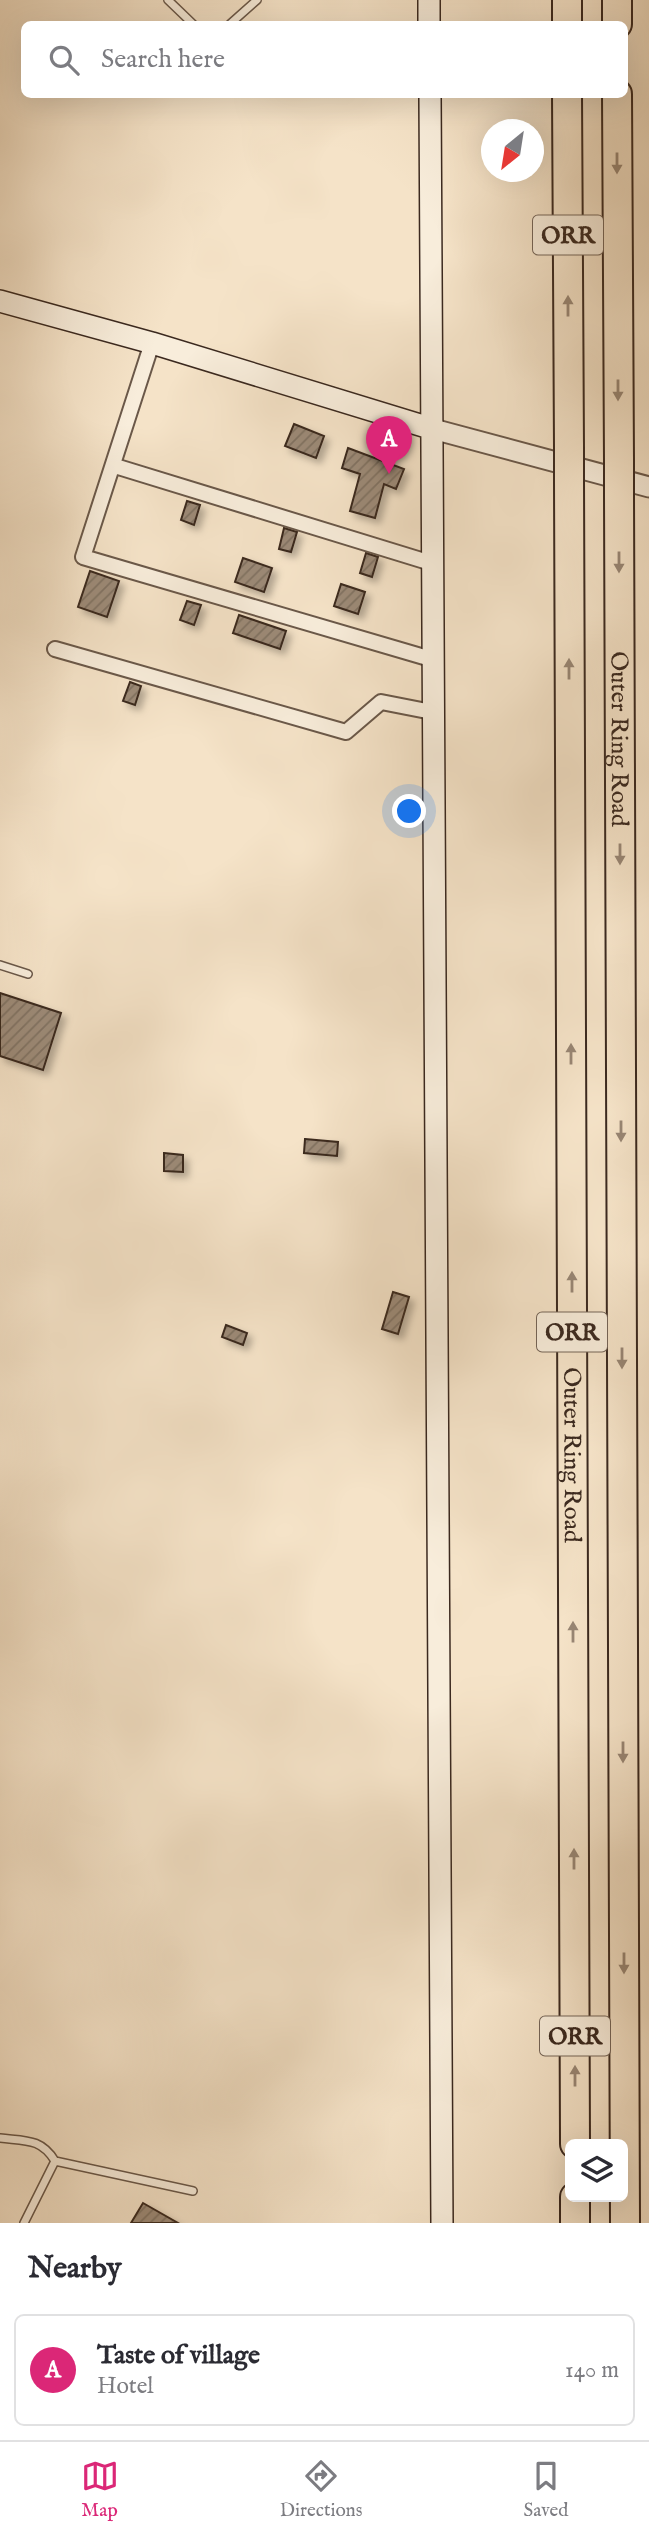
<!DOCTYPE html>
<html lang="en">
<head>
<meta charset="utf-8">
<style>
  body { margin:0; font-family:"IM FELL English",serif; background:#f7f7f7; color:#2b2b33 }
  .controls { position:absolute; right:21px; bottom:21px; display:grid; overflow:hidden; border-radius:10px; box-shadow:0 7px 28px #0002 }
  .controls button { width:63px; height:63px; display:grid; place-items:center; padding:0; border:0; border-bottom:2px solid #e1e1e2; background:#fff; color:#2b2b33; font:35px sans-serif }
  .compass { position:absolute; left:481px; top:119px; width:63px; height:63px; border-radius:50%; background:#fff; box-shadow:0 7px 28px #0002; rotate:210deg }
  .you { position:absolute; left:410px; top:812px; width:24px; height:24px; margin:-18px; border:5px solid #fff; border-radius:50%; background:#1a73e8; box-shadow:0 0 0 10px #1a73e833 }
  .badge { display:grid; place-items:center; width:46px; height:46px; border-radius:50%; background:#db2777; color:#fff; font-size:23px; font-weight:700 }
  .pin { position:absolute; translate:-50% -58px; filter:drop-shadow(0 2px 4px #0008) }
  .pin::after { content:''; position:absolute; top:37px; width:24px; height:21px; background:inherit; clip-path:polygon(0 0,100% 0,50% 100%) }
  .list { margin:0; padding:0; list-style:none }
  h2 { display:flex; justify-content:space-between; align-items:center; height:91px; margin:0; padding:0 28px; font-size:30px }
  h2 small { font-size:23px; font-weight:400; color:#7c7c81 }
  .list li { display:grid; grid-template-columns:46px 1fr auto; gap:21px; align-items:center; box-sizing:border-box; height:112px; margin:0 14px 14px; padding:0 14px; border:2px solid #e1e1e2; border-radius:10px }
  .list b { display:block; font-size:26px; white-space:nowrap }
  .list p { margin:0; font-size:23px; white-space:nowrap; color:#7c7c81 }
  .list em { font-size:23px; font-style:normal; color:#7c7c81 }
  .icon { flex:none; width:38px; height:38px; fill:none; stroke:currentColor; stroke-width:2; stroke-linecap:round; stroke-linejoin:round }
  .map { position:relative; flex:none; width:649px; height:2223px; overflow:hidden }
  .search { position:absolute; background:#fff; box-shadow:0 7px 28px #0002; left:21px; right:21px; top:21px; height:77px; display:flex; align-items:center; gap:18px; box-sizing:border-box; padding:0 24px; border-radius:10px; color:#7c7c81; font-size:26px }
  .sheet { height:217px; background:#fff }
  nav { display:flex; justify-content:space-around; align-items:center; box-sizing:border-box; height:98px; border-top:2px solid #e1e1e2; background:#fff; font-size:19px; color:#7c7c81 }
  nav a { display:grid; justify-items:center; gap:4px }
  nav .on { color:#db2777 }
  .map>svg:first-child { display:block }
  .building { fill:url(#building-hatch); stroke:#3b291f; stroke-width:2; filter:url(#shadow) }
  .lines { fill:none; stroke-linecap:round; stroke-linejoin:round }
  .service-casing { stroke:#6a5849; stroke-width:10 }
  .minor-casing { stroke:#6a5849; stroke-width:18 }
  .tertiary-casing { stroke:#6a5849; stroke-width:23 }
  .secondary-casing { stroke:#3b291f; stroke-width:24 }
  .motorway-casing { stroke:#3b291f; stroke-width:32 }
  .service { stroke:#f8eddb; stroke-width:7 }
  .minor { stroke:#f8eddb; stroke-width:14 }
  .tertiary { stroke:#f8eddb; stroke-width:19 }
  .secondary { stroke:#f8eddb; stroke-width:21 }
  .motorway { stroke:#f5e3c8; stroke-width:28 }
  .motorway-bridge-casing { stroke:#3b291f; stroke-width:32; stroke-linecap:butt }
  .motorway-bridge { stroke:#f5e3c8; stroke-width:28 }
  .oneway { fill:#988674 }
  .labels { text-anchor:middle; stroke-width:5; stroke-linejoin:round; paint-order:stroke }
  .shield { fill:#f8eddb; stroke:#746457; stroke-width:2 }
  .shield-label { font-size:23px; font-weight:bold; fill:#3b291f }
  .street-label { font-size:24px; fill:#3b291f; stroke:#f8eddb }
</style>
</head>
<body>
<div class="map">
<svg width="649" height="2223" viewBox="0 0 649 2223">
  <defs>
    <pattern id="building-hatch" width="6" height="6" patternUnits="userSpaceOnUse" patternTransform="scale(1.75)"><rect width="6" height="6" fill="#9c8a77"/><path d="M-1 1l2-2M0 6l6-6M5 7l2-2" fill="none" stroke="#807161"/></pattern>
    <filter id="shadow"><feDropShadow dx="5" dy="5" stdDeviation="3.5" flood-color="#0004"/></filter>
  </defs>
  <rect width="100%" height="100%" fill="#f5e3c8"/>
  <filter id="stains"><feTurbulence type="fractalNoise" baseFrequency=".00286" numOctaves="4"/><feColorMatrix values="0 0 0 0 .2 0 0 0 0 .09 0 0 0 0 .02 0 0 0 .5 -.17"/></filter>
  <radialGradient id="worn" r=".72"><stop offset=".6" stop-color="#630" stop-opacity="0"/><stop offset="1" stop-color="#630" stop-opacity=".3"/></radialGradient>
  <path class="building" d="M294,424l30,12 -8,22 -31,-12z
    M348,448l56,21 -8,20 -12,-5 -9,34 -25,-7 10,-37 -18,-6z
    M187,501l13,4 -6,20 -13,-5z
    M284,528l13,4 -6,20 -12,-3z
    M366,553l12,4 -6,20 -12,-4z
    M243,558l29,10 -8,24 -29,-10z
    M90,571l29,10 -12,36 -29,-10z
    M341,584l24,8 -7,22 -24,-8z
    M187,601l14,4 -7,20 -14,-5z
    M239,615l47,16 -6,18 -47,-16z
    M130,682l11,4 -6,19 -12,-4z
    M0,993l61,20 -18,57 -43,-14z
    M305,1139l33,3 -1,14 -33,-3z
    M164,1153l19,2v17l-19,-1z
    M393,1292l16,5 -11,37 -16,-5z
    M226,1325l21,8 -4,12 -21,-8z
    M143,2203l35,20h-47z"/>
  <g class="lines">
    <g class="service-casing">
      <path id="service" d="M168,0l25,24
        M230,24l27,-24
        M0,965l28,9
        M0,2138c25,3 41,0 55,23l138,30
        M24,2223l31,-62"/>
    </g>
    <g class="minor-casing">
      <path id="minor" d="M152,343l-69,214 348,102
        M115,466l316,97
        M55,649l291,83 35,-30 51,10"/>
    </g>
    <g class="tertiary-casing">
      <path id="tertiary" d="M433,429l216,58"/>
    </g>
    <g class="secondary-casing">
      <path id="secondary" d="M429,0v24
        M430,94l12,2129
        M0,301l152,42 281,86"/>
    </g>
    <g class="motorway-casing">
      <g id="motorway">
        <path d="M567,0v24"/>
        <path d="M617,0v24"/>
        <path d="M567,94l2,353"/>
        <path d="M617,94l2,367"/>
        <path id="s1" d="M569,480l6,1664"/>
        <path id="s2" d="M619,494l6,1729"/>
        <path d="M575,2197v26"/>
      </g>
    </g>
    <use href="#service" class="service"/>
    <use href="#minor" class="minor"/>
    <use href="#tertiary" class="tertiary"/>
    <use href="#secondary" class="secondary"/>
    <use href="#motorway" class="motorway"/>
    <g class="motorway-bridge-casing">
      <path id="motorway-bridge" d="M569,447v33
        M619,461v33"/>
    </g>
    <use href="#motorway-bridge" class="motorway-bridge"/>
  </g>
  <defs><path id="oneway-solid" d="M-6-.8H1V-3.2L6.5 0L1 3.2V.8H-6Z" transform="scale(1.75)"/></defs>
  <g class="oneway">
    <use href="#oneway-solid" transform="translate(617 163) rotate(90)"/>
    <use href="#oneway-solid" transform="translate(568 306) rotate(-90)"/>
    <use href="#oneway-solid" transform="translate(618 390) rotate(90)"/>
    <use href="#oneway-solid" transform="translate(619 562) rotate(90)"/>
    <use href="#oneway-solid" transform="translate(569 669) rotate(-90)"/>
    <use href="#oneway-solid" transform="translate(620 854) rotate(90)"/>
    <use href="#oneway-solid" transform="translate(571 1054) rotate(-90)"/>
    <use href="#oneway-solid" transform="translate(621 1131) rotate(90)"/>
    <use href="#oneway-solid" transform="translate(572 1282) rotate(-90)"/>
    <use href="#oneway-solid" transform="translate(622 1358) rotate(90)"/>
    <use href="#oneway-solid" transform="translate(573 1632) rotate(-90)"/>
    <use href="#oneway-solid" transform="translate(623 1752) rotate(90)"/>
    <use href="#oneway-solid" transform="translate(574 1859) rotate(-90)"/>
    <use href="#oneway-solid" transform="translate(624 1963) rotate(90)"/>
    <use href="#oneway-solid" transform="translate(575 2076) rotate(-90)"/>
  </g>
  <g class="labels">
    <g class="shield">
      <rect x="533" y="215.5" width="70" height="39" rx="5"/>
      <rect x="537" y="1312.5" width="70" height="39" rx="5"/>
      <rect x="540" y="2016.5" width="70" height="39" rx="5"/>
    </g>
    <g class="shield-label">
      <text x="568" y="243">ORR</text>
      <text x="572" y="1340">ORR</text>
      <text x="575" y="2044">ORR</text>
    </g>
    <g class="street-label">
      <text dy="8" stroke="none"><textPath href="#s2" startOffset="245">Outer Ring Road</textPath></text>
      <text dy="8" stroke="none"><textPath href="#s1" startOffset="975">Outer Ring Road</textPath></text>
    </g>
  </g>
  <rect width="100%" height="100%" filter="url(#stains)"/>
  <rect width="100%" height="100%" fill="url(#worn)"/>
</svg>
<div class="controls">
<button><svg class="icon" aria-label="layers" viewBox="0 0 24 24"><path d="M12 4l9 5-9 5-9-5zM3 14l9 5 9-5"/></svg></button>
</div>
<svg class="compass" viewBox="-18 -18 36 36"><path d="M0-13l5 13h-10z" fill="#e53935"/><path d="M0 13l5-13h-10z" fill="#7c7c81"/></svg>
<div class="you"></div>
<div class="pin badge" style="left:389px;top:474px">A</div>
<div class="search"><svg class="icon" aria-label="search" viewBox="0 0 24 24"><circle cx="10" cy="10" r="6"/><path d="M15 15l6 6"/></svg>Search here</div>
</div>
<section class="sheet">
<h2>Nearby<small></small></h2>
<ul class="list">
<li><span class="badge">A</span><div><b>Taste of village</b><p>Hotel</p></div><em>140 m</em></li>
</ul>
</section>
<nav>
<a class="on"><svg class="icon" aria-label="map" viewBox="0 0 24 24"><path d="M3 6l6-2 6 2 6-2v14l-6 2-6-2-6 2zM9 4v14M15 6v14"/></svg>Map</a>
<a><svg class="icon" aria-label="directions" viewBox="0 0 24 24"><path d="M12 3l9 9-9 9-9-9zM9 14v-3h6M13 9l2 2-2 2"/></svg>Directions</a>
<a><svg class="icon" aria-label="saved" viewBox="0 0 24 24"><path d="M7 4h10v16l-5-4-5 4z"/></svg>Saved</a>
</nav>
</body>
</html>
